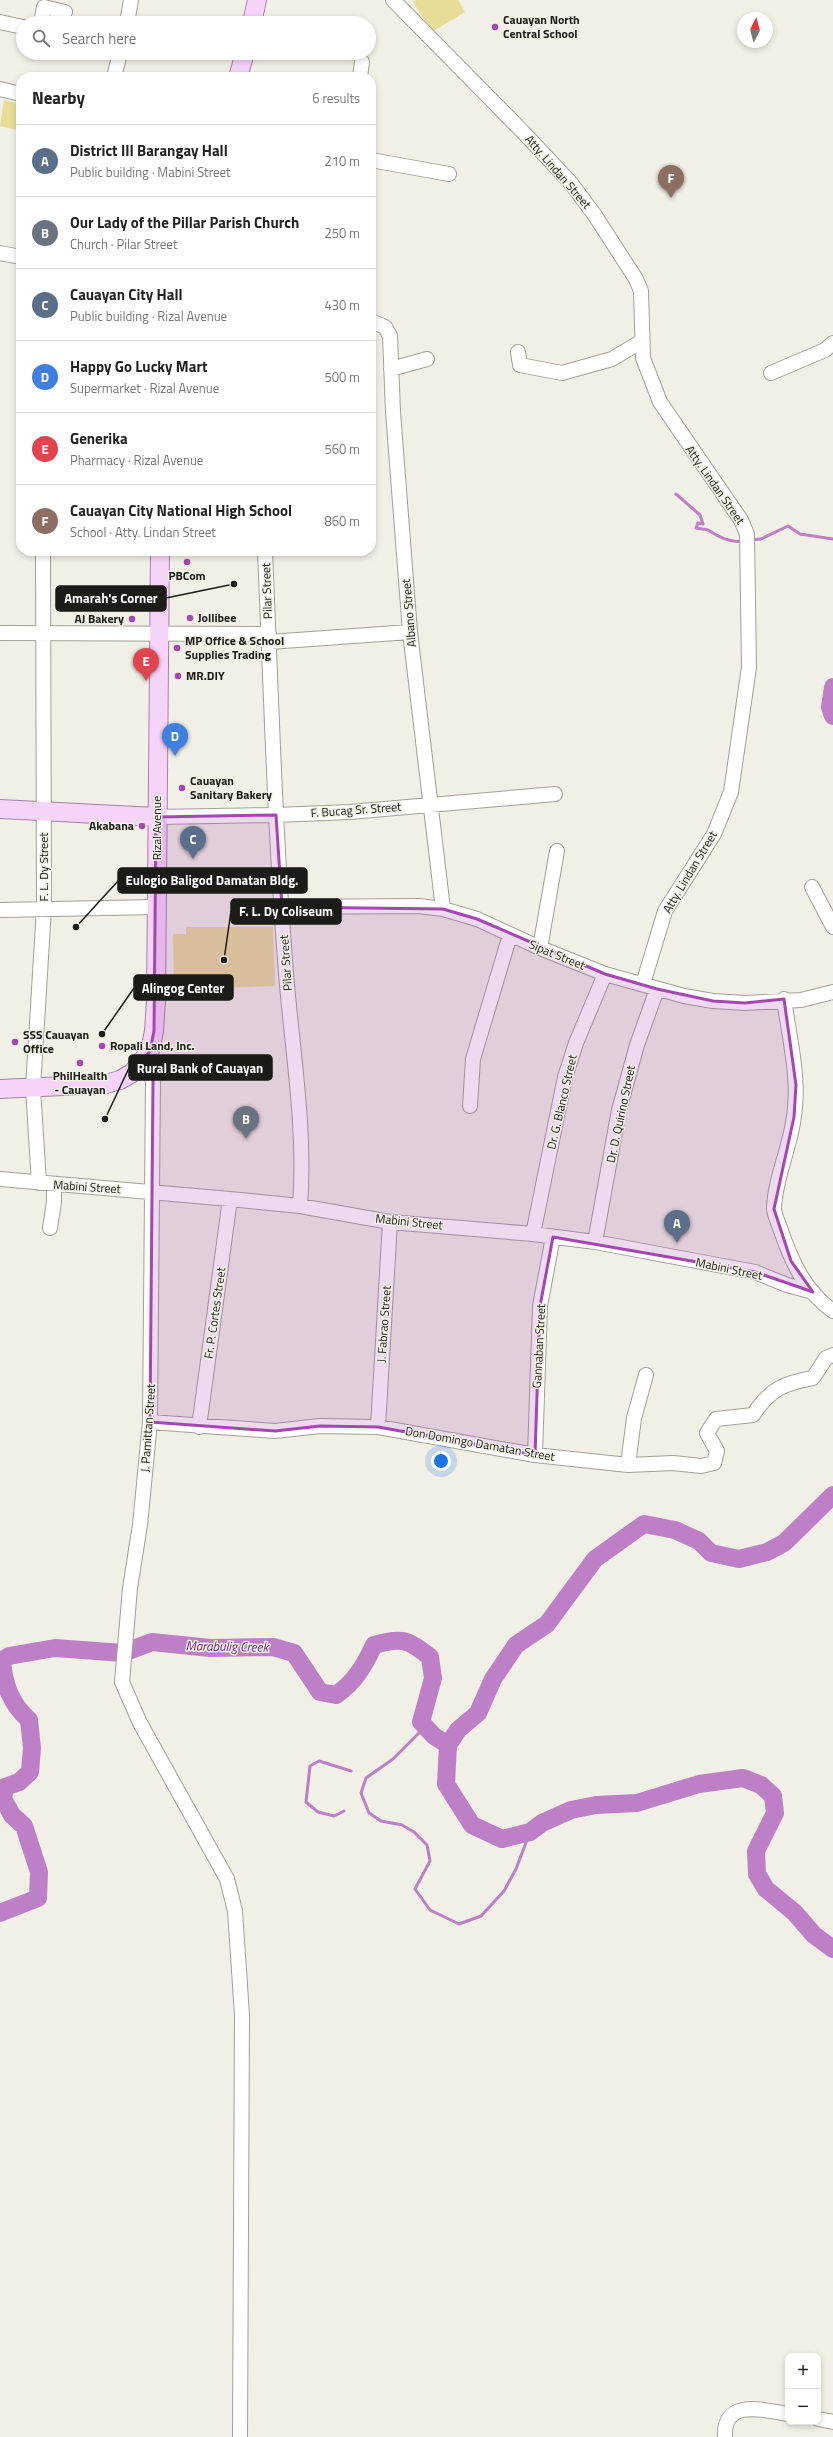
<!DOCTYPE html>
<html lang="en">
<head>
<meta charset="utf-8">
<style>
  body { margin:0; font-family:"Titillium Web",sans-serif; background:#f6f6f6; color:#222 }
  .controls { position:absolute; right:12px; bottom:12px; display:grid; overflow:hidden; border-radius:8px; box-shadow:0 2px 6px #0003 }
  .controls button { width:36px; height:36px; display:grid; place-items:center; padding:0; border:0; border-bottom:1px solid #e0e0e0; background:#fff; color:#222; font:20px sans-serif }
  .compass { position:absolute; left:737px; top:12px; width:36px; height:36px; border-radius:50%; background:#fff; box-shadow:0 2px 6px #0003; rotate:6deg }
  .you { position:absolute; left:441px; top:1461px; width:14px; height:14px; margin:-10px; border:3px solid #fff; border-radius:50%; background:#1a73e8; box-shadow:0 0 0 6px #1a73e833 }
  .badge { display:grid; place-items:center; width:26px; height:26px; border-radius:50%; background:#a447b1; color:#fff; font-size:13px; font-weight:700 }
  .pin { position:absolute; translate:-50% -33px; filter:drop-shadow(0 1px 2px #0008) }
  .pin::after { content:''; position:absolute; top:21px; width:14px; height:12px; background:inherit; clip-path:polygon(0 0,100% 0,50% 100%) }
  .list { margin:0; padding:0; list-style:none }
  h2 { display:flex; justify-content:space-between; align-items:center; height:52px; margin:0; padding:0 16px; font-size:17px }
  h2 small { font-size:13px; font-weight:400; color:#767676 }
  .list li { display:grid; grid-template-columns:26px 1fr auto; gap:12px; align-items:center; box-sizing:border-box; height:72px; padding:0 16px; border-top:1px solid #e0e0e0 }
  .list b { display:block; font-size:15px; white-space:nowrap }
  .list p { margin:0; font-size:13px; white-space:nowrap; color:#767676 }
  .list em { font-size:13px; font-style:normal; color:#767676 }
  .icon { flex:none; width:22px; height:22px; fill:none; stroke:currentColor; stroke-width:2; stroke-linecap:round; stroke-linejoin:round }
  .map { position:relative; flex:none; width:833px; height:2437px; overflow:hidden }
  .search { position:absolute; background:#fff; box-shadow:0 2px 6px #0003; left:16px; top:16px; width:360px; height:44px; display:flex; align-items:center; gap:10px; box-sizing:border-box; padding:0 14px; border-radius:22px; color:#767676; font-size:15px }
  .panel { position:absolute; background:#fff; box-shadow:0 2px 6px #0003; left:16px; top:72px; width:360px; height:484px; border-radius:16px }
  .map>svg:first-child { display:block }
  .green { fill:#e6dd97 }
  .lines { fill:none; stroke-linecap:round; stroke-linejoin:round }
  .stream { stroke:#bd7fc5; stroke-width:3 }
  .river { stroke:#bd7fc5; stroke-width:18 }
  .minor-casing { stroke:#a1a097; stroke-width:16 }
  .major-casing { stroke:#a581a9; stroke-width:20 }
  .minor { stroke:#fff; stroke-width:14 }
  .major { stroke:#f6d4fa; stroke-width:18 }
  .marked { fill:#a447b1; fill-opacity:0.2; stroke:#a447b1; stroke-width:3; stroke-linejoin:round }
  .poi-dot { fill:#a447b1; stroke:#f1f0e6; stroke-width:1.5 }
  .labels { text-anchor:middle; stroke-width:3; stroke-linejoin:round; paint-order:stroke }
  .poi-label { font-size:12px; font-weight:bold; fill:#1b1b17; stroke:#f1f0e6; text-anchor:start }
  .street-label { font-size:12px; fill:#1b1b17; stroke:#f1f0e6 }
  .water-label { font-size:13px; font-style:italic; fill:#71257b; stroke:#f1f0e6 }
  .leader { fill:none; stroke:#1b1b17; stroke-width:1.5 }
  .callout-dot { fill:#1b1b17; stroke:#f1f0e6; stroke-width:1.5 }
  .callout { fill:#1b1b17; stroke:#1b1b17; stroke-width:1.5 }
  .callout-label { font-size:13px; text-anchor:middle; font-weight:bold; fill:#fff }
</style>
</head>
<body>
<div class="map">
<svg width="833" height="2437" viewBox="0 0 833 2437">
  <rect width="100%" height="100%" fill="#f1f0e6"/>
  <path class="green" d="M416,0h42l7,12 -33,20 -19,-30z
    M4,100l17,4v27l-21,-5z
    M186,927h87l2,59 -101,4 -1,-56h13z"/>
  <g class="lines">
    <path class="stream" d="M676,494l24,21 3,9 -5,-1 -2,5c4,1 9,1 12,2 11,7 22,13 35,11
      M751,540l10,-1 27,-13 12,8 33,5
      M421,1722l-2,11 -26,26 -27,19 -5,15 8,20 12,8 21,4 12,7 13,13 3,16 -15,28 15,21 29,14 22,-8 23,-25 12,-22 14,-37
      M344,1811l-10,5 -16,-4 -12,-10 4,-36 9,-5 32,10"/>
    <path class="river" d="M833,687l-3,20 3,9
      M833,1495l-49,48 -17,9 -28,7 -28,-6 -12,-12 -24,-11 -31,-6 -49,35 -48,65 -31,21 -23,34 -15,34 -20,17 -10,15 -2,39 26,41 30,14 28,-7 12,-9 29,-13 25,-5 41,-2 62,-19 44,-6 18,7 12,11 2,17 -19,38 1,23 9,15 29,24 19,22 19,14
      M0,1913l38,-15 1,-26 -15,-46 -12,-11 -9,-16 2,-12 14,-5 11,-10 2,-24 -3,-28c-18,-16 -25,-35 -27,-59l7,-5 46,-8 68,5 29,-11 58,6 63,-1 21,6 26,39 16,3c19,-13 28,-29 38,-50 27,-8 34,-6 56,12l3,21 -12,44 13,14 14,9"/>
    <g class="minor-casing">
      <path id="minor" d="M393,0l131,133 46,49 24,32 42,65 5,12 2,67 17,44 81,118 6,14 2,133 -18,125 -17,42 -49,77 -22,73
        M0,22l23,5
        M41,23l3,-16 21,5
        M127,23l4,-23
        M114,77l6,-24
        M360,77l2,-15
        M0,89l21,5
        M371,160l78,14
        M0,253l21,4
        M371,321l14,6 5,9 3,76 17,220 33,277
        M518,352l2,13 42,8 50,-14 30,-18
        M391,369l36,-10
        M771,373l54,-23 8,-7
        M265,551c6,141 10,282 21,422 6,77 20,155 14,233
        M0,633l269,1
        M269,642l141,-10
        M156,817l120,-2 74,-3 205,-18
        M812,887l21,40
        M282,907l137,-1 24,3 34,10 63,29 65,26 79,22 29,5 32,2 56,-3 32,-8
        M0,910l157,-3
        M540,948l17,-97
        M784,999c5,38 16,79 10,117 -3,29 -19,62 -20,92 0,6 4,14 6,20 11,32 24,63 53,83
        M140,1064l8,7 5,9 -3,342 -10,103 -10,63 -8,94 18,41 87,156 8,32 7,104 -2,422
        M470,1106l3,-47 37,-124
        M0,1179l230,20 70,7 90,16 143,12 62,8 160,30 32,13 26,7
        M39,1183l-6,-95 11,-180 -1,-357
        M50,1228l4,-26v-17
        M533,1234l32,-157 11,-34 29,-69
        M595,1242l24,-132 18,-65 20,-56
        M150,1422l125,9 45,-5 58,1 157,28 93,10 45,-2 28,3 13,-3 3,-12 -10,-18 9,-14 37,-4c17,-26 31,-32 60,-37l13,-20 7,-3
        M199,1427l31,-228
        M378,1427l12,-205
        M535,1455l5,-149 13,-69
        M628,1465l6,-47 12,-43
        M818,2419l15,3
        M725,2437c-2,-39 39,-27 63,-23"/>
    </g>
    <g class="major-casing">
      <path id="major" d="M252,23l5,-23
        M238,77l7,-24
        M0,809l156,8
        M0,1089l106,-5 14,-4 12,-7 18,-22 4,-20 2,-30 4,-450"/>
    </g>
    <use href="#minor" class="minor"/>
    <use href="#major" class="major"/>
  </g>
  <path class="marked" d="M276,815l6,92 161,2 34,10 128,55 52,15 56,12 32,2 39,-4 12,86 -2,32 -20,92 17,52 22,31 -58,-20 -202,-35 -13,69 -5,149 -157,-28 -58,-1 -45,5 -125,-9 3,-342 -13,-16 10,-13 4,-20 2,-214z"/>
  <g class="poi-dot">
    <circle cx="495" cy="27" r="4"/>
    <circle cx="187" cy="562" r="4"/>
    <circle cx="190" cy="618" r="4"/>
    <circle cx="132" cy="619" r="4"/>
    <circle cx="177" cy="648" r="4"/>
    <circle cx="178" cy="676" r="4"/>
    <circle cx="182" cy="788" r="4"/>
    <circle cx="142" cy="826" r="4"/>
    <circle cx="15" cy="1042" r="4"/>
    <circle cx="102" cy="1046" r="4"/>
    <circle cx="80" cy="1063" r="4"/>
  </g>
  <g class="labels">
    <g class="poi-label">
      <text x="503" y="24">Cauayan North<tspan x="503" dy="14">Central School</tspan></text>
      <text x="187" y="580" text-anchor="middle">PBCom</text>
      <text x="198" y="622">Jollibee</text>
      <text x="124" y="623" text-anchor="end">AJ Bakery</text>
      <text x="185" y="645">MP Office &amp; School<tspan x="185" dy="14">Supplies Trading</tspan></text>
      <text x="186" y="680">MR.DIY</text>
      <text x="190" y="785">Cauayan<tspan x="190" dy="14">Sanitary Bakery</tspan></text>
      <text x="134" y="830" text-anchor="end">Akabana</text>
      <text x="23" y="1039">SSS Cauayan<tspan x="23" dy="14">Office</tspan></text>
      <text x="110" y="1050">Ropali Land, Inc.</text>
      <text x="80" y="1080" text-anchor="middle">PhilHealth<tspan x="80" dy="14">- Cauayan</tspan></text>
    </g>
    <g class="street-label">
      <text transform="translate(558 172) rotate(49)" y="4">Atty. Lindan Street</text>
      <text transform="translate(715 485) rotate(55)" y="4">Atty. Lindan Street</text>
      <text transform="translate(267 591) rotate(-92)" y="4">Pilar Street</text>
      <text transform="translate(409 613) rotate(-95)" y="4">Albano Street</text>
      <text transform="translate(356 810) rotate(-4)" y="4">F. Bucag Sr. Street</text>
      <text transform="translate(157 828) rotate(-90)" y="4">Rizal Avenue</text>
      <text transform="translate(44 867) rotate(-90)" y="4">F. L. Dy Street</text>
      <text transform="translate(690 872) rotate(-59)" y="4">Atty. Lindan Street</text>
      <text transform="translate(557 955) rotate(22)" y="4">Sipat Street</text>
      <text transform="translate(286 963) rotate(-94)" y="4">Pilar Street</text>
      <text transform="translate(562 1102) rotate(-77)" y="4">Dr. G. Blanco Street</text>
      <text transform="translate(621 1114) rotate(-78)" y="4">Dr. D. Quirino Street</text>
      <text transform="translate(87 1187) rotate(4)" y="4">Mabini Street</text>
      <text transform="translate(409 1222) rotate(6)" y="4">Mabini Street</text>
      <text transform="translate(729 1269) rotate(12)" y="4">Mabini Street</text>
      <text transform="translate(215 1313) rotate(-82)" y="4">Fr. P. Cortes Street</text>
      <text transform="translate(384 1324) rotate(-86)" y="4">J. Fabrao Street</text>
      <text transform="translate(539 1346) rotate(-87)" y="4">Gannaban Street</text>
      <text transform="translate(148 1428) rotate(-86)" y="4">J. Pamittan Street</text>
      <text transform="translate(480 1444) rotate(10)" y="4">Don Domingo Damatan Street</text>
    </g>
    <g class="water-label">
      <text transform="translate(227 1646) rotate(1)" y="5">Marabulig Creek</text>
    </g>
  </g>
  <path class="leader" d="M234 584L166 598M76 927L118 881M224 960L231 911M102 1034L134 988M105 1119L129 1068"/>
  <g class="callout-dot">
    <circle cx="234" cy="584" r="4"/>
    <circle cx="76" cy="927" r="4"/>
    <circle cx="224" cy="960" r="4"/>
    <circle cx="102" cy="1034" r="4"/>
    <circle cx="105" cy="1119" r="4"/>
  </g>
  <g class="callout">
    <rect x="56" y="586" width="110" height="25" rx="4"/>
    <rect x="118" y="868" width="189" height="25" rx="4"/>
    <rect x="231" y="899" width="110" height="25" rx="4"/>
    <rect x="134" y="975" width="99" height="25" rx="4"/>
    <rect x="129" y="1055" width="143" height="25" rx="4"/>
  </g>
  <g class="callout-label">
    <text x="111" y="603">Amarah's Corner</text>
    <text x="212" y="885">Eulogio Baligod Damatan Bldg.</text>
    <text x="286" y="916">F. L. Dy Coliseum</text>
    <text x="183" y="993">Alingog Center</text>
    <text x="200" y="1073">Rural Bank of Cauayan</text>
  </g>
</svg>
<div class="controls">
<button>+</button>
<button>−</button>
</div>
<svg class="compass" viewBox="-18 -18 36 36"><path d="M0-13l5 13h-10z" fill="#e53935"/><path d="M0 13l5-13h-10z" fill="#767676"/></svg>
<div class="you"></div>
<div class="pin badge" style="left:677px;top:1243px;background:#5c6f8a">A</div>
<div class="pin badge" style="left:246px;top:1139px;background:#6b7280">B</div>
<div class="pin badge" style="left:193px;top:859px;background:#5c6f8a">C</div>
<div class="pin badge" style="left:175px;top:756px;background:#3f7fe0">D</div>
<div class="pin badge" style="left:146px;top:681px;background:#e0444e">E</div>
<div class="pin badge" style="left:671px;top:198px;background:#8d6e63">F</div>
<div class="search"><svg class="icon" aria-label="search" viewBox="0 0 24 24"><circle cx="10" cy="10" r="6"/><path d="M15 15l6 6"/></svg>Search here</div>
<section class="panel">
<h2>Nearby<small>6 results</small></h2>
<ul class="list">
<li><span class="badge" style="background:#5c6f8a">A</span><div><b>District III Barangay Hall</b><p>Public building · Mabini Street</p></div><em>210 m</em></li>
<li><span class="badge" style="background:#6b7280">B</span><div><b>Our Lady of the Pillar Parish Church</b><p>Church · Pilar Street</p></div><em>250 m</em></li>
<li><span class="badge" style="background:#5c6f8a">C</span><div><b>Cauayan City Hall</b><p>Public building · Rizal Avenue</p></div><em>430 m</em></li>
<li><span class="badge" style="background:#3f7fe0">D</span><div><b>Happy Go Lucky Mart</b><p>Supermarket · Rizal Avenue</p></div><em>500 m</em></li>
<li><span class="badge" style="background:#e0444e">E</span><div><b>Generika</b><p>Pharmacy · Rizal Avenue</p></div><em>560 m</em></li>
<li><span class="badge" style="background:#8d6e63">F</span><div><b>Cauayan City National High School</b><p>School · Atty. Lindan Street</p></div><em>860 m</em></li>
</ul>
</section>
</div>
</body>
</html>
